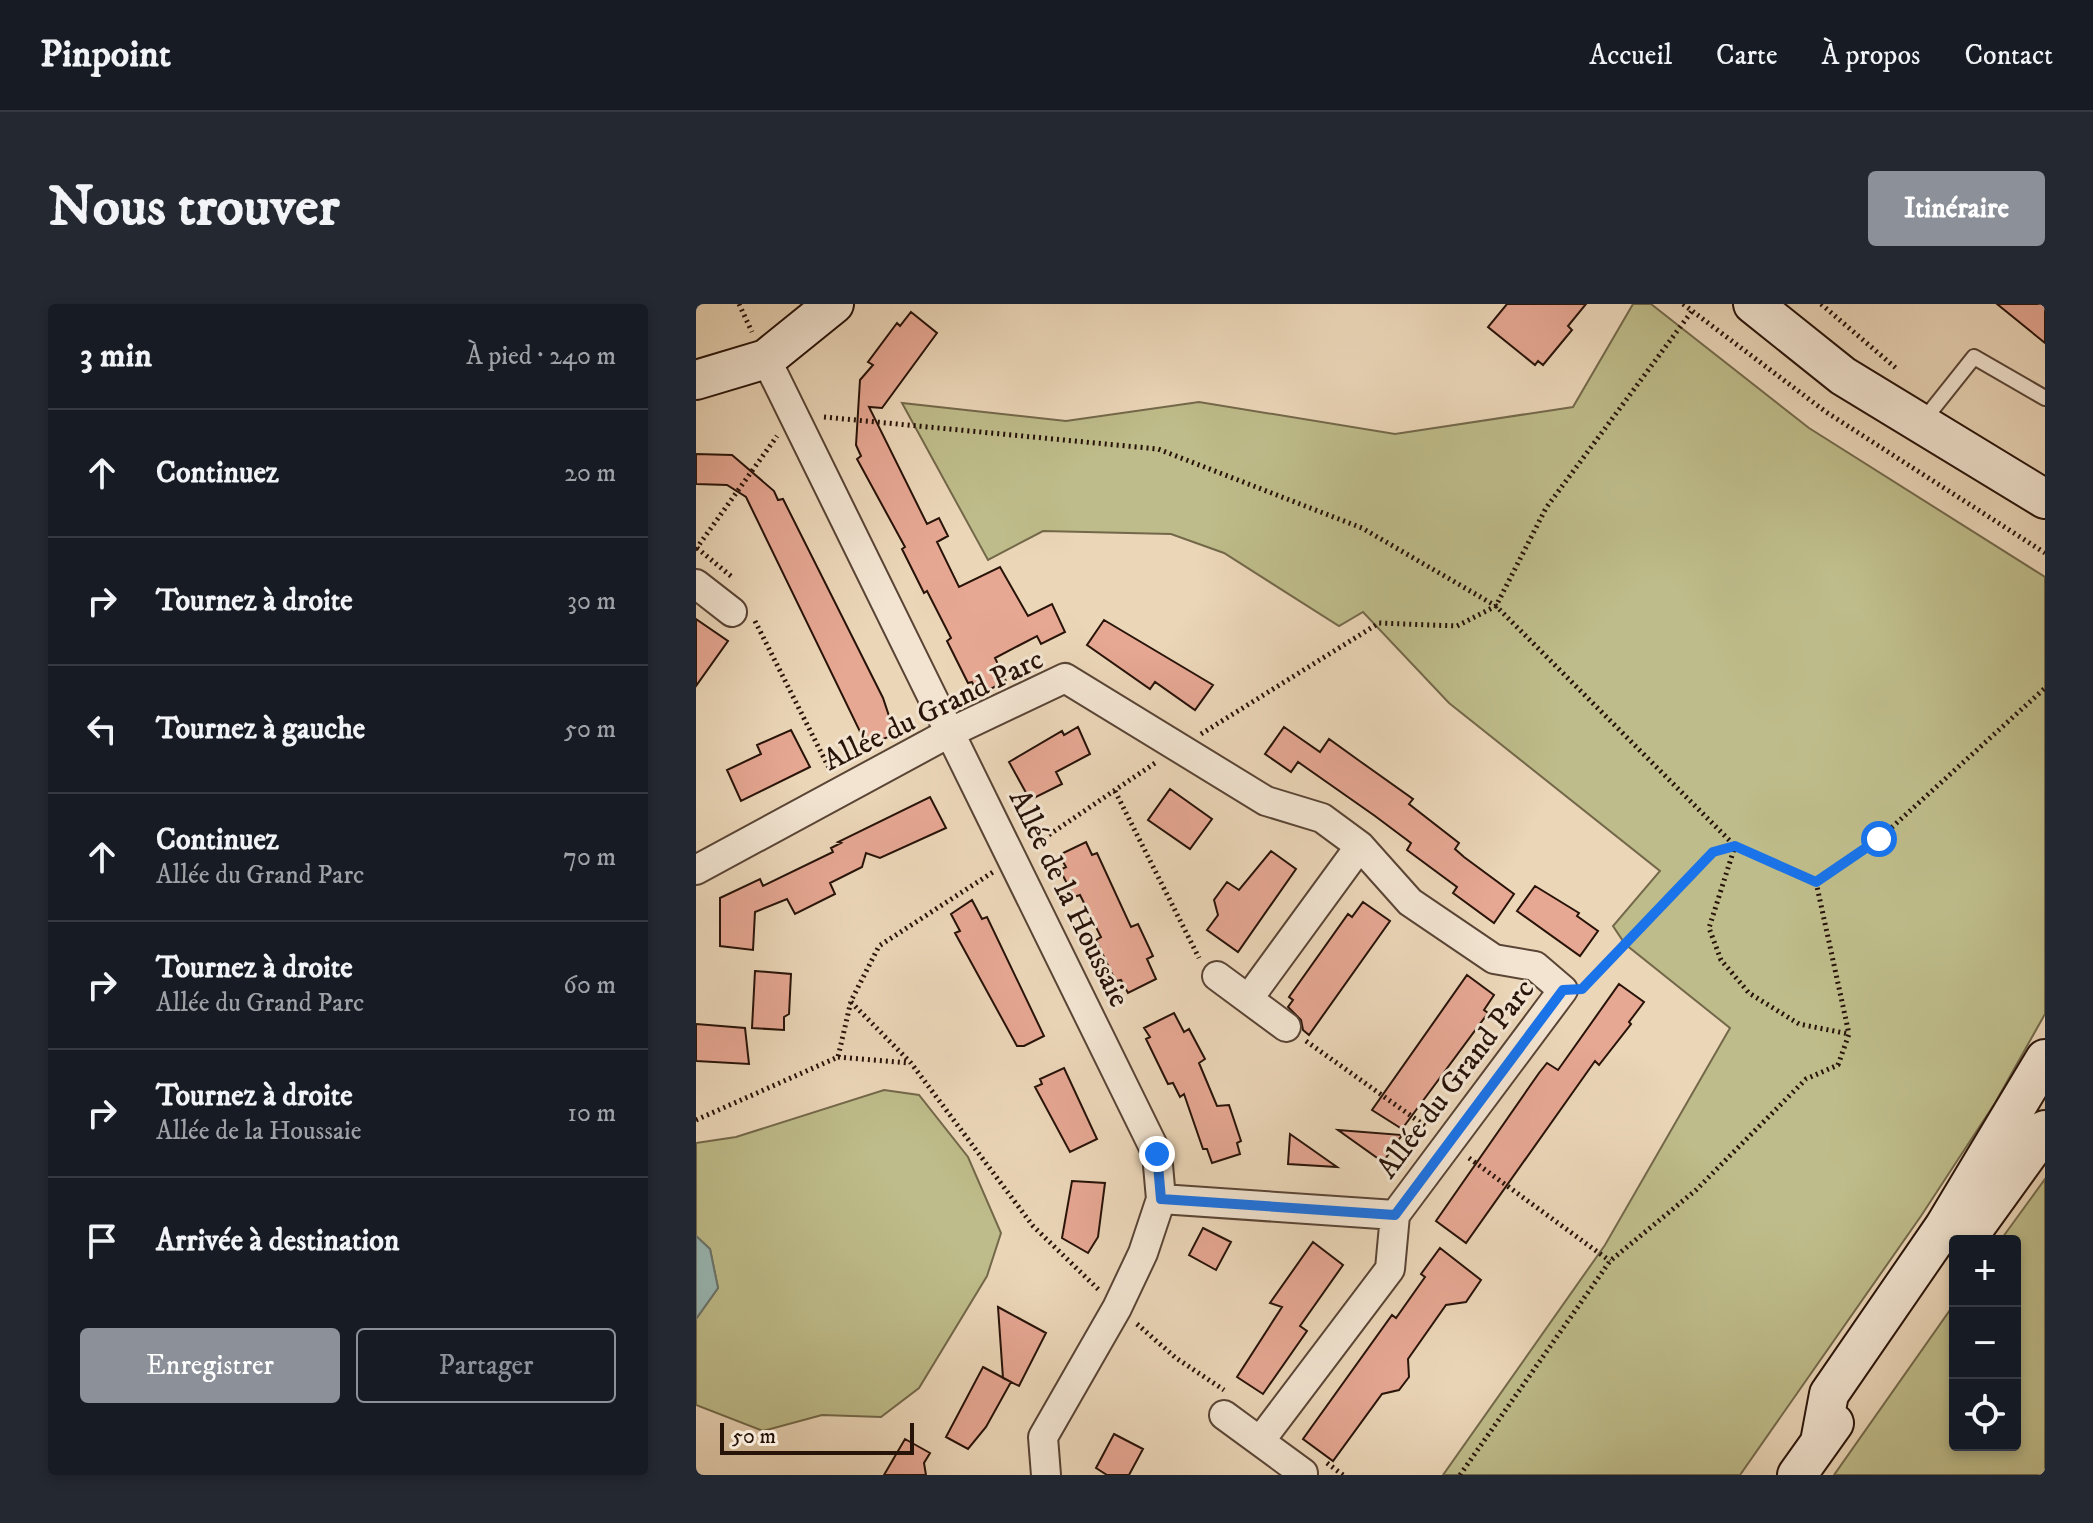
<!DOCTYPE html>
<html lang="fr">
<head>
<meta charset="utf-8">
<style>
  body { margin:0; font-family:"IM FELL DW Pica",serif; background:#242831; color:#f1f3f6 }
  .controls { position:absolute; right:24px; bottom:24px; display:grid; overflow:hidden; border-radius:8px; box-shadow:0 4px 12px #0003 }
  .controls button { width:72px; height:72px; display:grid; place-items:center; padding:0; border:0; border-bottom:2px solid #363941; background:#171b24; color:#f1f3f6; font:40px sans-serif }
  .scale { position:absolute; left:24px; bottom:20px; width:194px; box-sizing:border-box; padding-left:8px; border:4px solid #281309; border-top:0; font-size:22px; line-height:28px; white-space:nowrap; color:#281309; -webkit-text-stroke:6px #f2e4d1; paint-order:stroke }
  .stop { position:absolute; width:24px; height:24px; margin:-18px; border:6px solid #1a73e8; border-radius:50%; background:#fff }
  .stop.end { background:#1a73e8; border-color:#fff; box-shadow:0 2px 8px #0008 }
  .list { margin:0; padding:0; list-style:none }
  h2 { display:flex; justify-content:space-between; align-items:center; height:104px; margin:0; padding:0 32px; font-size:34px }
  h2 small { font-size:26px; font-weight:400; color:#9ea1a6 }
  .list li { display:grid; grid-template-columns:52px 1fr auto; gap:24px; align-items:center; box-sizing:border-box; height:128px; padding:0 32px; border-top:2px solid #363941 }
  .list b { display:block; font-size:30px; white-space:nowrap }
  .list p { margin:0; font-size:26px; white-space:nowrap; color:#9ea1a6 }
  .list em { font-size:26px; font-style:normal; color:#9ea1a6 }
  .actions { display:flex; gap:16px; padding:24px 32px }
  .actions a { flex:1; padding:18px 0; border:2px solid #8c9099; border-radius:8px; text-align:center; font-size:28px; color:#8c9099 }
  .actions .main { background:#8c9099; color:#fff }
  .icon { flex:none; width:44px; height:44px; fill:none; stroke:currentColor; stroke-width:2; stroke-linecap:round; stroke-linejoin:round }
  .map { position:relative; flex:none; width:1349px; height:1171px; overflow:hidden; border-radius:8px }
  header { display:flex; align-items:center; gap:48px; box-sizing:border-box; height:112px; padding:0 40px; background:#171b24; border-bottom:2px solid #363941 }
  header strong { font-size:38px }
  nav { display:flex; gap:44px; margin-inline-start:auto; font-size:28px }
  .intro { display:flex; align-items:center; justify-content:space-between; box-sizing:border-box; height:192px; padding:0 48px }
  h1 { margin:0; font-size:56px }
  .button { padding:20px 36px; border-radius:8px; background:#8c9099; color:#fff; font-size:28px; font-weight:700 }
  main { display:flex; gap:48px; padding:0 48px }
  aside { flex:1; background:#171b24; border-radius:8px; box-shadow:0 4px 12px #0003 }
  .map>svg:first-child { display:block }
  .green { fill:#bebc8a; stroke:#73684a; stroke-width:2 }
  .water { fill:#99b8b4; stroke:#6c7670; stroke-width:2 }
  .building { fill:#e6a793; stroke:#281309; stroke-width:2 }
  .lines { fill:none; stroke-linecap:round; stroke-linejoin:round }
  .lane-casing { stroke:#594435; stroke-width:18 }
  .street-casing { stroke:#594435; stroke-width:32 }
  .secondary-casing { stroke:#281309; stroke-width:42 }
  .path { stroke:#281309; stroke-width:5; stroke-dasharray:2 4; stroke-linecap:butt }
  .lane { stroke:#f2e4d1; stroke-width:14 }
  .street { stroke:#f2e4d1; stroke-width:28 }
  .secondary { stroke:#f2e4d1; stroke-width:38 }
  .route { stroke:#1a73e8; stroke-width:10 }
  .labels { text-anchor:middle; stroke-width:6; stroke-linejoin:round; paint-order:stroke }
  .street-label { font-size:30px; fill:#281309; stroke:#f2e4d1 }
</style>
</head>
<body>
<header>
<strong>Pinpoint</strong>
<nav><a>Accueil</a><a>Carte</a><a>À propos</a><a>Contact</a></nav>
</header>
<div class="intro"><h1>Nous trouver</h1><a class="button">Itinéraire</a></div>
<main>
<aside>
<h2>3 min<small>À pied · 240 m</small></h2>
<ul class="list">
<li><svg class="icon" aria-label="ahead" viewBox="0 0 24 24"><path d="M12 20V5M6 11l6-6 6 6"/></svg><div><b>Continuez</b></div><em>20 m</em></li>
<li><svg class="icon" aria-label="right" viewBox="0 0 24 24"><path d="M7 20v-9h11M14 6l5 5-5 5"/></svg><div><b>Tournez à droite</b></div><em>30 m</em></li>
<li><svg class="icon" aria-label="left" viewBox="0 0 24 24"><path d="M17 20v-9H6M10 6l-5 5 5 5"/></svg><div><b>Tournez à gauche</b></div><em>50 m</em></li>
<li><svg class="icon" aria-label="ahead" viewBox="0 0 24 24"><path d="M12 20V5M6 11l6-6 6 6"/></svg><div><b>Continuez</b><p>Allée du Grand Parc</p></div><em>70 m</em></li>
<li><svg class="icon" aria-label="right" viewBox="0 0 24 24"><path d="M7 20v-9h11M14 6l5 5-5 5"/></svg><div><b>Tournez à droite</b><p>Allée du Grand Parc</p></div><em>60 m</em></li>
<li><svg class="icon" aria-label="right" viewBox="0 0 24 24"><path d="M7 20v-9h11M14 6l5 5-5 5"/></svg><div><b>Tournez à droite</b><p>Allée de la Houssaie</p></div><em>10 m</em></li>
<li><svg class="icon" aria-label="arrive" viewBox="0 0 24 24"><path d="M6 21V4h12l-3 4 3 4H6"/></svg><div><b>Arrivée à destination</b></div></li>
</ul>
<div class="actions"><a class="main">Enregistrer</a><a>Partager</a></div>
</aside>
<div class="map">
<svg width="1349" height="1171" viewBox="0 0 1349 1171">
  <rect width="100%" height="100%" fill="#ebd6b8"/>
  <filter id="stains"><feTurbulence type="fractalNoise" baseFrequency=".0025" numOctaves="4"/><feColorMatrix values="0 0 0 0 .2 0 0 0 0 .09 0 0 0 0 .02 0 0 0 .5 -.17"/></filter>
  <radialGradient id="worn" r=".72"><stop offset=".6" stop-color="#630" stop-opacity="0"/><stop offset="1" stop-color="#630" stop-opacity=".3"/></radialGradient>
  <path class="green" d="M937,0h18l158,124 236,149v437l-50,89 -74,113 -181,259h-297l162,-230 125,-217 -105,-84 -12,-18 47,-55 -211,-168 -86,-91 -24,14 -115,-73 -53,-19 -128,-3 -55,29 -86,-157 164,18 133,-19 196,32 178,-27z
    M188,786l35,5 49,62 33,76 -14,43 -68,112 -38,29 -59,-2 -59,16 -67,-26v-86l22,-31 -8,-39 -14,-13v-93l40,-6z
    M1349,875v296h-211l121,-172v142h60v-204h-15z"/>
  <path class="water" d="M0,932l14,13 8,39 -22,31z"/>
  <path class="building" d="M811,0h79l-18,22 4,4 -29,35 -5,-4 -3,4 -47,-38z
    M1301,0h48v39z
    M215,8l26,21 -55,75 -13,-1 58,117 12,-6 9,18 -11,6 22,45 41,-20 28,49 24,-12 13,28 -24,12 -4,-8 -42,22 11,23 -27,14 -7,-13 -4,1 -21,-42 4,-3 -24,-47 -3,2 -22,-44 3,-2 -48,-88 4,-3 -5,-11 4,-65 13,-15 -5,-3 29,-39 3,3z
    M0,150l36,1 42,36 4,9 5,-1 100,199 12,36 -28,12 -121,-249 -19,-12 -31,-1z
    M0,315l32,22 -32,45z
    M408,316l109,65 -18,25 -40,-28 -5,7 -63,-44z
    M382,423l12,27 -34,18 6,12 -32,16 -21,-38 53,-31 2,4z
    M588,423l36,25 9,-13 32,23 52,37 -4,5 50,39 -4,6 9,8 50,37 -20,29 -41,-30 4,-6 -50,-37 4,-7 -36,-27 -77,-54 -7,10 -26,-18z
    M95,426l19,37 -69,34 -14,-31 34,-16 -4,-9z
    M474,485l42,30 -22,30 -42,-29z
    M234,493l16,31 -66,30 -14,-5 -4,14 -32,16 5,11 -40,20 -8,-15 -32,13 -2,38 -33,-4v-48l40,-19 3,7 70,-34 -2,-4 10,-5 -3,-1z
    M390,538l6,13 5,-2 34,74 7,-3 15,32 -6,3 9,20 -28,14 -7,-13 -5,1 -5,-9 -15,-32 5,-3 -21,-42 -6,2 -14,-27 6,-3 -7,-12z
    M575,547l25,18 -58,83 -31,-22 11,-15 -4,-15 13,-18 12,8z
    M839,582l44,27 -2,3 21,15 -18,25 -63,-45z
    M276,596l10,19 5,-2 57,119 -20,10h-7l-62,-113 5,-2 -9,-17z
    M667,598l27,19 -81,114 -6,-5 -2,-10 -13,-13 5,-7 -4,-3 59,-83 4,3z
    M59,667l36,3 -2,40 -5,3v13l-32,-2z
    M771,671l27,20 -10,15 4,3 -86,116 -30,-19z
    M923,680l25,18 -15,20 2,2 -32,41 -4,-4 -129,182 -30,-22 103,-148 8,-10 11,7z
    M478,709l10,19 5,-3 16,30 -6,4 18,43 12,-1 12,36 -4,2 3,11 -28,9 -5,-14h-4l-19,-55 -4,3 -7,-14 -5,1 -22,-45 4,-2 -6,-9z
    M0,720l49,4 4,36 -53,-3z
    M368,764l33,71 -27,13 -35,-65 7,-3 -2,-5z
    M642,826l64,5 -19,27z
    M594,830l47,33 -49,-3z
    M376,877l33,2 -7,54 -10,16 -26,-15z
    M507,924l28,14 -15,28 -27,-15z
    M617,938l30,23 -43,61 7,5 -44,63 -26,-17 45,-70 -12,-4z
    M744,944l41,32 -15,22 -20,3 -38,54 1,18 -10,13 -17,4 -49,67 -30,-22 89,-124 4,3 29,-41 -4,-3z
    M302,1003l48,26 -27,53 -16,-8z
    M287,1063l28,15 -25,45 -18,22 -22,-12z
    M418,1130l29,15 -14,26h-22l-11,-7z
    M209,1135l25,14 -6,10 2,12h-42z"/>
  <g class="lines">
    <g class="lane-casing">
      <path id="lane" d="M1227,117l51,-64 71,41"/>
    </g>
    <g class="street-casing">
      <path id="street" d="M70,55l391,795 4,45 -18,54 -26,55 -74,129 3,38
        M0,280l36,28
        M0,566l253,-137 116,-55 201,123 56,17 38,28 50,56 84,57 41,7 28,24 -168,225 -234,-16
        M521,672l69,51
        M553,694l111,-152
        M528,1111l79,58
        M564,1137l130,-172 5,-54"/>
    </g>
    <g class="secondary-casing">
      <path id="secondary" d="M1057,0l90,72 202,123
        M0,76l70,-21 68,-55
        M1269,937l80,-111
        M1124,1138l9,-48 115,-167 101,-168
        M1101,1171l37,-52"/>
    </g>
    <path class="path" d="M43,0l13,28
      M987,0l143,108 219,141
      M1125,0l76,65
      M128,113l334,32 204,79 134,78 239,240 81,36 63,-43 166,-151
      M1,244l35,29
      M0,245l81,-113
      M59,317l75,149
      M505,430l178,-111 78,3 39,-20 50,-98 146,-197
      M419,487l84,167
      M338,541l121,-82
      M1120,578l33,152
      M892,678l125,-130 21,-5
      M155,698l60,61 122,163 67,65
      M610,737l122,87
      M142,753l71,6
      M0,816l142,-63 13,-56 28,-55 114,-74
      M773,854l141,103
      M441,1020l39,34 48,32
      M631,1159l16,12
      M764,1171l150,-214 86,-71 110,-111 32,-14 11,-31 -50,-10 -50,-31 -28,-33 -12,-32 26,-82"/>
    <use href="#lane" class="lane"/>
    <use href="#street" class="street"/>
    <use href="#secondary" class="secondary"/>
  </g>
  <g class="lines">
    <path class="route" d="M461,850l4,45 234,16 168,-225 19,-1 131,-137 22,-6 81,36 63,-43"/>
  </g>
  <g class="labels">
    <g class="street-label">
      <text transform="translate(237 405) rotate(-26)" y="10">Allée du Grand Parc</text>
      <text transform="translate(374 594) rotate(64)" y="10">Allée de la Houssaie</text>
      <text transform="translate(759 774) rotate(-53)" y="10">Allée du Grand Parc</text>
    </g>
  </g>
  <rect width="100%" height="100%" filter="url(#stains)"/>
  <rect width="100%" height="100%" fill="url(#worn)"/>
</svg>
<div class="controls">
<button>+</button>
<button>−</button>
<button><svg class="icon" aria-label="locate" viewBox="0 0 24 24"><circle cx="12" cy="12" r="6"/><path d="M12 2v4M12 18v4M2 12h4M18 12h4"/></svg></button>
</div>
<div class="scale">50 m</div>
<div class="stop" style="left:1183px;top:535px"></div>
<div class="stop end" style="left:461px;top:850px"></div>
</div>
</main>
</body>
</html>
